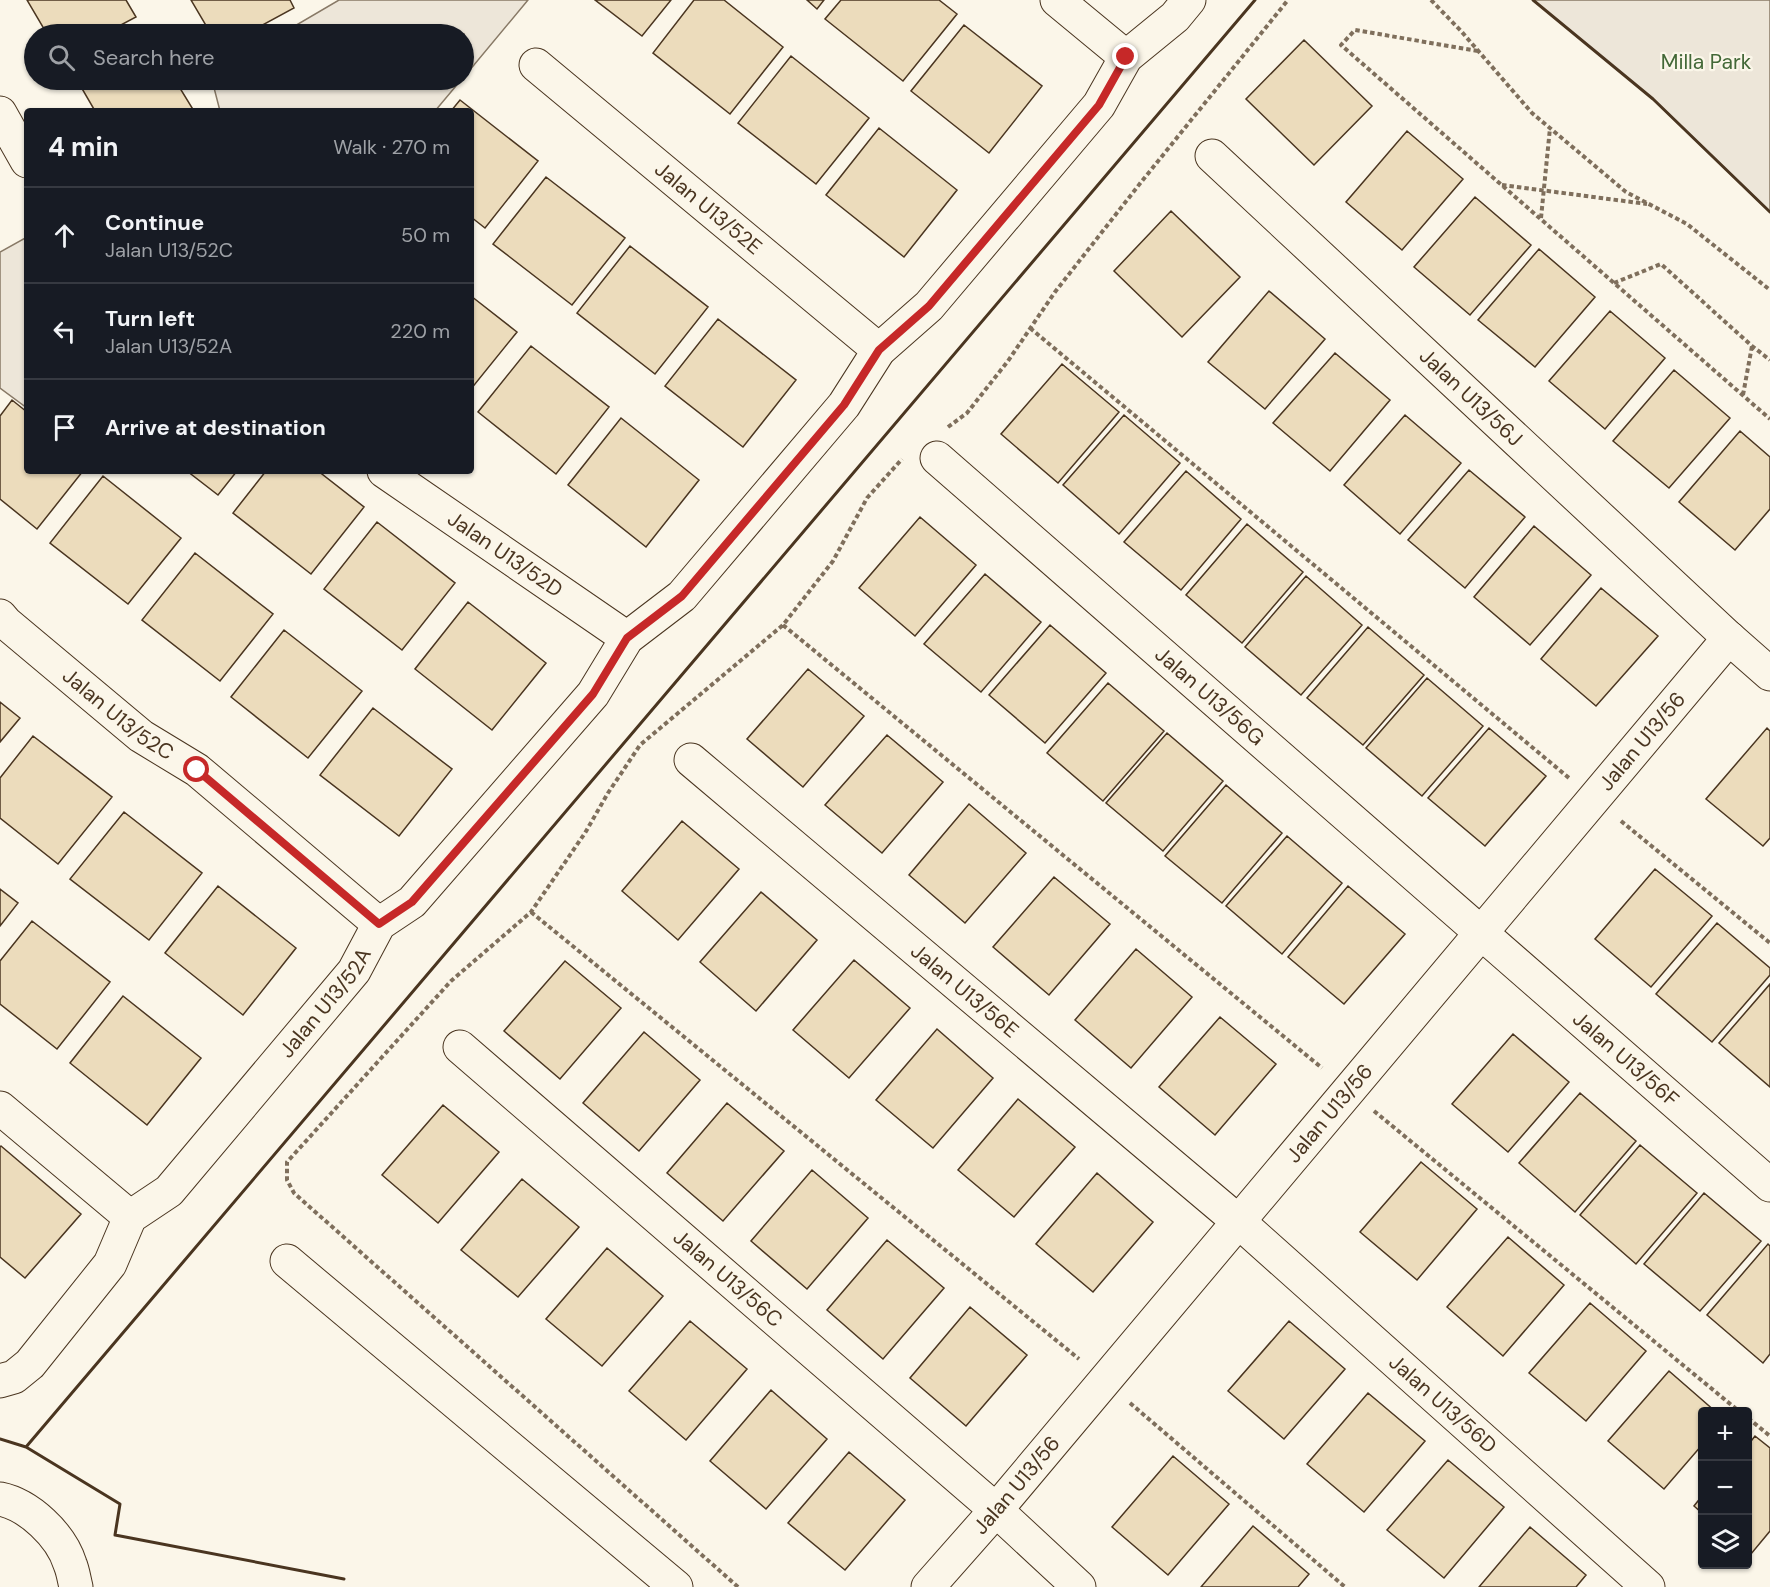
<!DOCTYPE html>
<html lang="en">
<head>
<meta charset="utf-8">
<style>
  body { margin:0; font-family:"DM Sans",sans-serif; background:#242831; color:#f1f3f6 }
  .controls { position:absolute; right:18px; bottom:18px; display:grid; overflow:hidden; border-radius:6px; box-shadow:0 2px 4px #0004 }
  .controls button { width:54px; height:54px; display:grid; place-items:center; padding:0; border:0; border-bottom:2px solid #363941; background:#171b24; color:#f1f3f6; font:30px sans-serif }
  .stop { position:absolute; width:18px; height:18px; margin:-14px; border:4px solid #c62828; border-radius:50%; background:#fff }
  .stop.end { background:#c62828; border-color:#fff; box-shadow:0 2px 6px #0008 }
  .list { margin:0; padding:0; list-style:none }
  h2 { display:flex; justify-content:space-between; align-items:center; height:78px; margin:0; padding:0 24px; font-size:26px }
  h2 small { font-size:20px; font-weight:400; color:#9ea1a6 }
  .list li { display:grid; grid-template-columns:39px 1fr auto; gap:18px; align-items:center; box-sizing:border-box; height:96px; padding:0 24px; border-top:2px solid #363941 }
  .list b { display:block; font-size:22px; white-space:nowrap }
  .list p { margin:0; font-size:20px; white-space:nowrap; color:#9ea1a6 }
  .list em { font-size:20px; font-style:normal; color:#9ea1a6 }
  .icon { flex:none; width:33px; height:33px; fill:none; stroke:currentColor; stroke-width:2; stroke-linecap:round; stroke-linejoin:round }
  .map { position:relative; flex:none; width:1770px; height:1587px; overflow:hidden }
  .search { position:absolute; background:#171b24; box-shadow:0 2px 4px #0004; left:24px; top:24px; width:450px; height:66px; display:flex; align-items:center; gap:15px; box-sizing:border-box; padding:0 21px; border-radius:33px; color:#9ea1a6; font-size:22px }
  .panel { position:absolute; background:#171b24; box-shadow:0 2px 4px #0004; left:24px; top:108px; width:450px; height:366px; border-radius:6px }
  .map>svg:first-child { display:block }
  .green { fill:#ede6d9; stroke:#887966; stroke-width:1.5 }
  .building { fill:#ecdcbc; stroke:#4a3520; stroke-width:1.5 }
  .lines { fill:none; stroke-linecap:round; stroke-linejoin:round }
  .minor-casing { stroke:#4a3520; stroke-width:35 }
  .path { stroke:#7f6f5c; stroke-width:4; stroke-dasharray:4.5 3; stroke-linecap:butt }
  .minor { stroke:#fbf6e9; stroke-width:33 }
  .wall { stroke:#4a3520; stroke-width:3 }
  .route { stroke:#c62828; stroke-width:8 }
  .labels { text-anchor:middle; stroke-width:4.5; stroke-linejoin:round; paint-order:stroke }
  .park-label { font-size:21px; fill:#436837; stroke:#fbf6e9 }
  .street-label { font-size:21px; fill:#4a3520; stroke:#fbf6e9 }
</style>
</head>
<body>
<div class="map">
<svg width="1770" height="1587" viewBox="0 0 1770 1587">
  <rect width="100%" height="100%" fill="#fbf6e9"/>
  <path class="green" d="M339,0h189l-64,77v-43h-183z
    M1533,0h237v212l-117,-113z
    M212,80h249l-26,31h-215z
    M27,237v171l-27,-20v-136z"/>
  <path class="building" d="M27,0h99l10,17 -32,17h-57z
    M191,0h99l4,8 -48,26h-35z
    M595,0h76l-29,36z
    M694,0h30l59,47 -53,67 -77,-61z
    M807,0h17l-7,9z
    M841,0h98l18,14 -54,67 -78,-62z
    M964,25l78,61 -53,67 -78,-62z
    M1304,40l68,66 -58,59 -68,-66z
    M791,56l78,62 -53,66 -78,-61z
    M77,80h98l19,31h-99z
    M460,100l78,61 -53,67 -14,-11v-106h-20z
    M879,128l78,62 -53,67 -78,-62z
    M1407,131l56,48 -61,71 -56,-48z
    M546,177l79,61 -53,67 -79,-61z
    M1475,197l56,48 -61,70 -56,-48z
    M1171,211l69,66 -58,60 -68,-66z
    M630,246l78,61 -53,67 -78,-61z
    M1539,249l56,48 -60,70 -57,-47z
    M1269,291l56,48 -60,70 -57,-47z
    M471,296l46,36 -46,57z
    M1610,311l55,47 -60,71 -56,-48z
    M718,319l78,61 -53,67 -78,-61z
    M531,346l78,61 -53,67 -78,-62z
    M1335,353l55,47 -60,71 -57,-48z
    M1062,364l57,48 -61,71 -57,-49z
    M1674,370l56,48 -61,70 -56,-47z
    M12,400l15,12v59h56l-46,58 -37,-30v-83z
    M1124,415l56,48 -61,71 -56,-49z
    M1405,415l56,48 -61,71 -56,-49z
    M621,418l78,62 -53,67 -78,-62z
    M1740,431l30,26v52l-35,41 -56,-48z
    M1469,470l56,47 -60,71 -57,-48z
    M187,471h50l-19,24z
    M266,471h52l46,36 -53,67 -78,-61z
    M1186,471l55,48 -60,71 -57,-48z
    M103,476l78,62 -53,66 -78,-61z
    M920,517l56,48 -61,71 -56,-48z
    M377,522l78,61 -53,67 -78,-61z
    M1247,524l56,48 -61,71 -56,-48z
    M1534,526l57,49 -61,70 -56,-48z
    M195,553l78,61 -53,67 -78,-61z
    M985,574l56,48 -60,70 -57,-48z
    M1306,576l56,49 -61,70 -56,-48z
    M1601,588l57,48 -62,70 -55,-47z
    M468,602l78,61 -54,67 -77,-61z
    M1050,625l56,48 -61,70 -56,-48z
    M1368,627l56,48 -61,70 -56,-47z
    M284,630l78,61 -54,67 -77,-61z
    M808,669l56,47 -61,71 -56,-48z
    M1427,678l56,48 -61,70 -56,-48z
    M1108,683l56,48 -61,70 -56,-48z
    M0,702l20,16 -20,24z
    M373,708l79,61 -53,67 -79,-61z
    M1489,728l57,48 -61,70 -57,-48z
    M1767,728l3,3v107l-7,8 -57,-47z
    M1167,733l56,48 -60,70 -57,-48z
    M887,735l56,47 -61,71 -57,-48z
    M33,736l79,61 -54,67 -58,-46v-40z
    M1226,785l56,48 -60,70 -57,-47z
    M969,804l57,49 -61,70 -56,-48z
    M124,812l78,61 -53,67 -79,-61z
    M682,821l57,48 -61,71 -56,-49z
    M1287,836l55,47 -60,71 -56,-48z
    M1655,869l57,47 -61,71 -56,-48z
    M1054,877l56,47 -61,71 -56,-48z
    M218,886l78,62 -53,67 -78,-62z
    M1348,886l57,48 -61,70 -56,-47z
    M0,889l18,14 -18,23z
    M761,892l56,48 -61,71 -56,-49z
    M32,921l78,61 -53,67 -57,-45v-43z
    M1717,923l53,45v7l-58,67 -56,-48z
    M1136,949l56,48 -61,71 -56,-48z
    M854,960l56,48 -61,70 -56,-48z
    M565,961l56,47 -61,71 -56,-48z
    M1770,984v103l-51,-44z
    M123,996l78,62 -54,67 -77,-62z
    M1220,1017l56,47 -61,71 -56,-48z
    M937,1029l56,49 -60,70 -57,-48z
    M644,1032l56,48 -61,71 -56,-48z
    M1513,1034l56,48 -61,70 -56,-48z
    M1580,1093l56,48 -61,71 -56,-49z
    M1018,1099l57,48 -61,70 -56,-47z
    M727,1103l57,48 -61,70 -56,-48z
    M443,1105l56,47 -61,71 -56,-48z
    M1640,1145l57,48 -61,71 -56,-49z
    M1,1146l80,68 -56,64 -25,-21v-110z
    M1421,1162l56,47 -60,71 -57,-48z
    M812,1170l56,48 -61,71 -56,-48z
    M1097,1173l56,49 -60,70 -57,-48z
    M522,1179l57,48 -61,70 -57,-47z
    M1704,1193l57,48 -61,70 -56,-47z
    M1508,1237l56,48 -61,71 -56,-49z
    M887,1240l57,48 -61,71 -56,-49z
    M1768,1244l2,2v108l-7,9 -56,-48z
    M607,1248l56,48 -61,70 -56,-47z
    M1590,1303l56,48 -60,70 -57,-48z
    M970,1307l57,48 -61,71 -56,-48z
    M690,1321l57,48 -61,71 -57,-49z
    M1289,1321l56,48 -61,70 -56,-48z
    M1669,1371l47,41h-14v33l-38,44 -56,-48z
    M771,1390l56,49 -61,70 -56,-48z
    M1368,1393l57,48 -61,71 -57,-48z
    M1755,1436l15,12v83l-19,23 -3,-3v-106z
    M849,1452l56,48 -60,70 -57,-47z
    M1173,1456l56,48 -61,71 -56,-48z
    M1448,1460l56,47 -60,71 -57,-48z
    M1702,1496v17l-8,-7z
    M1253,1526l56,48 -11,13h-97z
    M1530,1527l56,48 -10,12h-97z"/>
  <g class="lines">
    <g class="minor-casing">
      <g id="minor">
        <path d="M1057,0l69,57"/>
        <path id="s1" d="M536,65l343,285"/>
        <path d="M0,113l27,48"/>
        <path id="s2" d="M1212,156l517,482 41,36"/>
        <path id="s3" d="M937,458l833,727"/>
        <path id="s4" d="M384,471l243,167"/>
        <path id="s5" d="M0,616l6,7 135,113 56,34 182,154"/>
        <path id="s6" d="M691,760l548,462 409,365"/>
        <path id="s7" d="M460,1047l536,463 83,77"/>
        <path d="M0,1108l130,109"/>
        <path d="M287,1261l389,326"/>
        <path id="s8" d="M0,1381l14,-4 16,-13 80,-100 20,-47 39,-26 185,-220 25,-47 33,-22 181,-208 34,-56 55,-42 162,-191 35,-55 50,-44 170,-201 27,-48 49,-40 14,-17"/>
        <path d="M0,1499c29,6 61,36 70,65 3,7 4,15 6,23"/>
        <path id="s9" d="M928,1587l68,-77 733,-872"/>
      </g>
    </g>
    <path class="path" d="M1431,0l30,31 71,82 94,79 61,32 83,66
      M1478,51l-123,-21 -14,15 429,374
      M1502,185l145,19
      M1541,218l9,-90
      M1614,283l47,-19 91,82 18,14
      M1030,328l539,450
      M1743,395l9,-49
      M948,427l19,-14 41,-52 47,-69 87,-111 146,-181
      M783,625l539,443
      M1621,821l149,122
      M531,912l548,447
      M1374,1111l366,301
      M1130,1403l215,184
      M1748,1418l22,18
      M738,1587l-444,-394 -7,-13v-18l164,-181 80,-69 54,-79 23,-40 32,-48 143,-120 50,-64 34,-63 35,-39"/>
    <use href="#minor" class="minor"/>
    <path class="wall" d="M1533,0l120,99 117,113
      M0,1439l26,8 94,57 -5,31 229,44
      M26,1447l1229,-1447"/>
  </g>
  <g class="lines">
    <path class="route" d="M197,770l182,154 33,-22 181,-208 34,-56 55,-42 162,-191 35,-55 50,-44 170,-201 27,-48"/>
  </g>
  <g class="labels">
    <g class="park-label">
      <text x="1706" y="69">Milla Park</text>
    </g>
    <g class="street-label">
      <text dy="7" stroke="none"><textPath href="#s1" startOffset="224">Jalan U13/52E</textPath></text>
      <text dy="7" stroke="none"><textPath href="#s2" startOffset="354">Jalan U13/56J</textPath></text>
      <text dy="7" stroke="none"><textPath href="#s4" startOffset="147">Jalan U13/52D</textPath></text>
      <text dy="7" stroke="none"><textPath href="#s3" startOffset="362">Jalan U13/56G</textPath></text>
      <text dy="7" stroke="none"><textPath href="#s5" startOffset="154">Jalan U13/52C</textPath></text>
      <text dy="7" stroke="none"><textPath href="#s9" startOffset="1107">Jalan U13/56</textPath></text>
      <text dy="7" stroke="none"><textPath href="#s6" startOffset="358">Jalan U13/56E</textPath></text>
      <text dy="7" stroke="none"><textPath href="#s8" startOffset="506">Jalan U13/52A</textPath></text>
      <text dy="7" stroke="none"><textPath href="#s3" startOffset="914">Jalan U13/56F</textPath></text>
      <text dy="7" stroke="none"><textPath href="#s9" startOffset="621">Jalan U13/56</textPath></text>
      <text dy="7" stroke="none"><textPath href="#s7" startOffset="354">Jalan U13/56C</textPath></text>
      <text dy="7" stroke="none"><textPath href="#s6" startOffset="990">Jalan U13/56D</textPath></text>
      <text dy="7" stroke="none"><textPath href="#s9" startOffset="135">Jalan U13/56</textPath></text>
    </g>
  </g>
</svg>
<div class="controls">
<button>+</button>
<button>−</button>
<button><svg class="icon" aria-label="layers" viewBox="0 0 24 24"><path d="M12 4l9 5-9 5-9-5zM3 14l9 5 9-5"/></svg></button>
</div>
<div class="stop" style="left:197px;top:770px"></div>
<div class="stop end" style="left:1126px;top:57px"></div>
<div class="search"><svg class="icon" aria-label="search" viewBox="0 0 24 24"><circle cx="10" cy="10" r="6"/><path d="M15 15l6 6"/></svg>Search here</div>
<section class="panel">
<h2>4 min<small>Walk · 270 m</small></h2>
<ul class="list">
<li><svg class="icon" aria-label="ahead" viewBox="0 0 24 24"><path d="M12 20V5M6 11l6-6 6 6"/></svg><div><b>Continue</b><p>Jalan U13/52C</p></div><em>50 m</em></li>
<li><svg class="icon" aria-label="left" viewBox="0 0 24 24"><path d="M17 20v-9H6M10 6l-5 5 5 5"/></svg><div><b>Turn left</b><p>Jalan U13/52A</p></div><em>220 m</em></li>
<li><svg class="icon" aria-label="arrive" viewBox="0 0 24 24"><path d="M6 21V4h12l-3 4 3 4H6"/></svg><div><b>Arrive at destination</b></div></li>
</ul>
</section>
</div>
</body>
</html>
